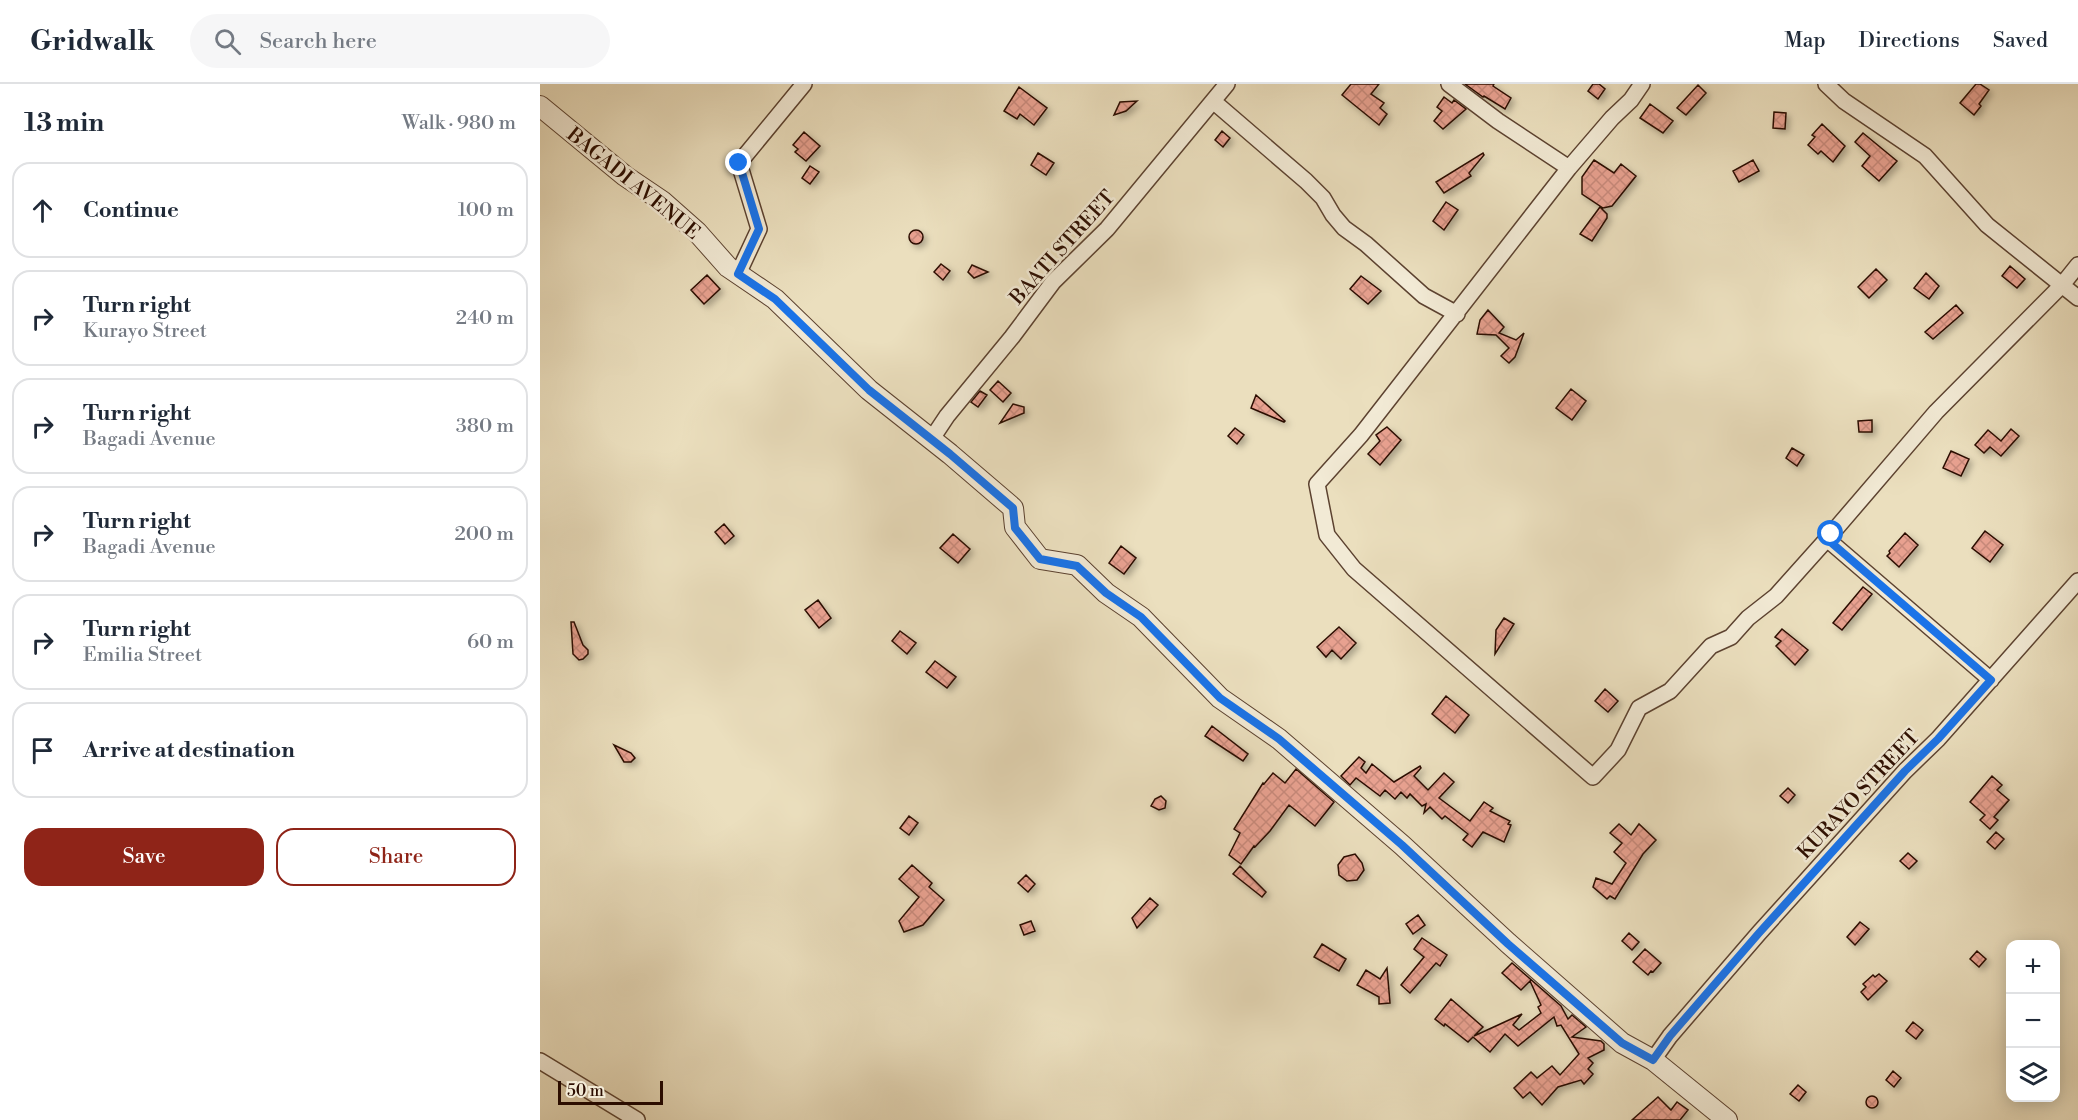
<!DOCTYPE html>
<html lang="en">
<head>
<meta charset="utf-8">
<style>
  body { margin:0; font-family:"Libre Bodoni",serif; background:#f6f6f7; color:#1f2937 }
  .controls { position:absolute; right:18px; bottom:18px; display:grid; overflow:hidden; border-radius:12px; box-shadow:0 3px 15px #0003 }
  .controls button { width:54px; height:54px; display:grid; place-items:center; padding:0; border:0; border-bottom:2px solid #e0e1e3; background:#fff; color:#1f2937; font:30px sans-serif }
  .scale { position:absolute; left:18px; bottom:15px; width:105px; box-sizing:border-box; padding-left:6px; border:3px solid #2c0d00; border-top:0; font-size:16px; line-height:21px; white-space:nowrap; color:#2c0d00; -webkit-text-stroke:4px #f2ead5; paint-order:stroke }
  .stop { position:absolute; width:18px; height:18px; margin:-14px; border:4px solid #1a73e8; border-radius:50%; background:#fff }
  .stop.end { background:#1a73e8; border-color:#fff; box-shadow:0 2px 6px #0008 }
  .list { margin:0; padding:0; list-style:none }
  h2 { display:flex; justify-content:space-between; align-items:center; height:78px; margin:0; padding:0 24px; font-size:26px }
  h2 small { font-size:20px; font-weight:400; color:#747a83 }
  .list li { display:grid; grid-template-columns:39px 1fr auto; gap:18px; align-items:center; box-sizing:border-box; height:96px; margin:0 12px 12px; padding:0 12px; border:2px solid #e0e1e3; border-radius:18px }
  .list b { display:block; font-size:22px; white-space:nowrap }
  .list p { margin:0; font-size:20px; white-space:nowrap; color:#747a83 }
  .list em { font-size:20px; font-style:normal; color:#747a83 }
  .actions { display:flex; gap:12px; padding:18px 24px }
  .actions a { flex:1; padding:14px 0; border:2px solid #8f2418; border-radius:18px; text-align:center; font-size:21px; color:#8f2418 }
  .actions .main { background:#8f2418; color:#fff }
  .icon { flex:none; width:33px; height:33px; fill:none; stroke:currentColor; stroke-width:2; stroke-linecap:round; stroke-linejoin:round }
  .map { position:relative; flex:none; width:1538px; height:1036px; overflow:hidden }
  header { display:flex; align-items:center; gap:36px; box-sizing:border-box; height:84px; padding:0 30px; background:#fff; border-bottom:2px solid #e0e1e3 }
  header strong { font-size:28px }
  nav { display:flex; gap:33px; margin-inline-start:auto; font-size:21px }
  .search { width:420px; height:54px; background:#f6f6f7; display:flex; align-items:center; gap:15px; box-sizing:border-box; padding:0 21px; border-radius:33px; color:#747a83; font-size:22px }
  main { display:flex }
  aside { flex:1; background:#fff }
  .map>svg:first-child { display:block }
  .building { fill:url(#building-cross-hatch); stroke:#2c0d00; stroke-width:1.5; filter:url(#shadow) }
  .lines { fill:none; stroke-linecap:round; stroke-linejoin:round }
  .minor-casing { stroke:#5c4230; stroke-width:18 }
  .tertiary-casing { stroke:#5c4230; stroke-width:22 }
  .minor { stroke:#f2ead5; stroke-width:15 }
  .tertiary { stroke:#f2ead5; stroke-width:20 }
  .route { stroke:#1a73e8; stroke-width:8 }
  .labels { text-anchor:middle; stroke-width:5; stroke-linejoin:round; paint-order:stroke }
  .street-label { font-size:20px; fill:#2c0d00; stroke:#f2ead5 }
</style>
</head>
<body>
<header>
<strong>Gridwalk</strong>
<div class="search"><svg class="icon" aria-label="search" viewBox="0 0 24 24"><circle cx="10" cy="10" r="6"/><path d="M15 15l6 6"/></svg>Search here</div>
<nav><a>Map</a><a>Directions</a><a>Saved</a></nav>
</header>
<main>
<aside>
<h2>13 min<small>Walk · 980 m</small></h2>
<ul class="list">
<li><svg class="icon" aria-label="ahead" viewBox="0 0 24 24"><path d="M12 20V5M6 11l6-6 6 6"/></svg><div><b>Continue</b></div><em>100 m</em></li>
<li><svg class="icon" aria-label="right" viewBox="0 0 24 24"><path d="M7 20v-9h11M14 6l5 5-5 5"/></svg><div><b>Turn right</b><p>Kurayo Street</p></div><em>240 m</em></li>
<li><svg class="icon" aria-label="right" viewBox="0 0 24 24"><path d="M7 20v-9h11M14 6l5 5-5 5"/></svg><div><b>Turn right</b><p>Bagadi Avenue</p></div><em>380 m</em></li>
<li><svg class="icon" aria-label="right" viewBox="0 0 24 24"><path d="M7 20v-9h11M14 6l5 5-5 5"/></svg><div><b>Turn right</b><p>Bagadi Avenue</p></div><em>200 m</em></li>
<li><svg class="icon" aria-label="right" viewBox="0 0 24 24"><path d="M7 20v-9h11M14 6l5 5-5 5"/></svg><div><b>Turn right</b><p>Emilia Street</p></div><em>60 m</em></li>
<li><svg class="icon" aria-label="arrive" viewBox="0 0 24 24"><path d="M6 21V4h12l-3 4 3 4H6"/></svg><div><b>Arrive at destination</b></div></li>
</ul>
<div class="actions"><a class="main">Save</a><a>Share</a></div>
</aside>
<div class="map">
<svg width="1538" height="1036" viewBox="0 0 1538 1036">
  <defs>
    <pattern id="building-cross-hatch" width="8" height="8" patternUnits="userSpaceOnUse" patternTransform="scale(1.5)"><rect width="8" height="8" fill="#e8a190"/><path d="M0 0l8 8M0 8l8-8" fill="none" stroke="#c7897a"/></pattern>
    <filter id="shadow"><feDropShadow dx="3.5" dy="3.5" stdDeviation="3" flood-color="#0004"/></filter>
  </defs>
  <rect width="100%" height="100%" fill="#ebdfbe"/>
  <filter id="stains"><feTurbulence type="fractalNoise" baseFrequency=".00333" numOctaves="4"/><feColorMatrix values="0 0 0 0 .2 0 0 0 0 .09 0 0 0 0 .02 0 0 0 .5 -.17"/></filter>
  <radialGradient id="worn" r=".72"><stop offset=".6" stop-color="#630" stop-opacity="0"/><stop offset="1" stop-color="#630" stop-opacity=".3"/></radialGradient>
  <path class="building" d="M811,0h28l-8,10 13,9 -4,5 7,6 -8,11 -37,-30z
    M925,0h29l-1,2 18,12 -6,11 -21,-13 -1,1z
    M1053,0h6l6,5 -7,10 -10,-8z
    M1436,0h4l9,6 -10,14 2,2 -7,9 -14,-12z
    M1158,1l8,8 -20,22 -9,-7z
    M479,3l28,21 -13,17 -14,-11 -3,5 -13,-8z
    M904,13l8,6 2,-3 12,9 -23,20 -9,-8 8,-10 -5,-4z
    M597,17l-11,10 -12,4 6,-13z
    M1110,20l23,17 -10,12 -23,-15z
    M1234,28l12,1 -1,16 -12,-1z
    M1282,40l23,22 -12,16 -12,-11 -3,3 -10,-9 7,-8 -3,-2z
    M682,47l8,7 -7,9 -8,-7z
    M264,48l16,14 -14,15 -11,-9 3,-3 -5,-4z
    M1323,49l34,28 -18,20 -17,-15 8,-10 -15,-14z
    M498,69l16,10 -8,12 -15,-10z
    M943,69l1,2 -15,18 2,3 -27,17 -8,-11z
    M1054,76l20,13 7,-9 15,12 -24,30 -9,2 -21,-14v-17z
    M1213,76l6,11 -20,11 -6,-11z
    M270,82l9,6 -9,12 -8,-6z
    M906,118l12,8 -14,20 -11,-9z
    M1060,123l7,7v4l-15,23 -12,-7z
    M369 153a7 7 0 1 1 14 0a7 7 0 1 1-14 0Z
    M401,180l9,7 -7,9 -9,-8z
    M432,181l16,7 -14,6 -6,-6z
    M1470,182l15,13 -8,9 -15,-12z
    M1336,185l11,11 -18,18 -11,-11z
    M1386,189l13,13 -10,13 -15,-11z
    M167,191l13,14 -16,15 -13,-14z
    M821,192l20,15 -13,13 -18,-15z
    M1416,221l7,8 -30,26 -8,-7z
    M948,226l16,17 -5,6 17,7 8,-7 -9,24 -6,6 -8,-7 8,-8 -13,-13 -19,-1 3,-14z
    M458,297l13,12 -8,9 -13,-12z
    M1031,305l15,12 -14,19 -16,-12z
    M440,307l7,4 -9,12 -7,-5z
    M716,311l29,26 -1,1 -33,-14z
    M473,320l11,3v6l-24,10z
    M1332,336v12h-13l-1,-11z
    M847,343l14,13 -21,25 -12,-11 12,-13 -4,-6z
    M695,344l9,7 -7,9 -9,-8z
    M1471,345l8,7 -18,20 -11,-9 -6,6 -9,-8 13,-15 13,11z
    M1252,364l12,7 -7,11 -11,-8z
    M1411,367l18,8 -8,17 -18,-8z
    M184,440l10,12 -9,8 -10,-12z
    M1445,447l18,14 -13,17 -18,-14z
    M1365,449l13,12 -19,22 -12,-11 3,-3 -1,-2z
    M413,450l17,15 -12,14 -18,-15z
    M581,462l15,12 -12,16 -15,-11z
    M1323,503l9,7 -30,36 -9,-7z
    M278,516l13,18 -12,10 -14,-18z
    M964,534l10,6 -19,30 1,-24z
    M31,538h3l9,23 5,5v4l-5,5 -4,1 -6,-6z
    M799,543l17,16 -15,16 -9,-9 -6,7 -9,-10z
    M1242,545l26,21 -13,15 -19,-19 5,-5 -6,-4z
    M360,547l16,12 -9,11 -15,-13z
    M395,577l21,16 -9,11 -21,-16z
    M1065,605l13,12 -10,11 -13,-11z
    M906,612l23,19 -14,18 -23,-19z
    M672,642l36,28 -5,7 -38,-25z
    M74,661l17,8 4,5 -4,4h-7z
    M819,673l6,5 -4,6 5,5 6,-9 22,18 26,-16 1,2 -7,8 14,14 16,-17 10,9 -15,16 31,23 14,-19 9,6 -3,3 20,10 -2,3 3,1 -7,17 -21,-10 -11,15 -9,-7 5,-6 -23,-18 -3,3 -12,-12 -6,6 2,-9 -4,2 -12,-12 -3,4 -6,-6 -6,7 -10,-9 -5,6 -24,-18 -6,7 -9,-9z
    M756,685l38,33 -19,24 -26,-21 -19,26 -15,16 -1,-1 -13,18 -12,-9 11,-22 -6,-4 29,-46 1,1 9,-11 12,10z
    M1452,692l10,9 -5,5 12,10 -15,17 4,3 -8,9 -10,-9 5,-5 -15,-13z
    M1248,704l7,7 -7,8 -8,-7z
    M621,712l5,5 -1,7 -6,2 -8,-4 4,-7z
    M369,732l9,7 -9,12 -9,-7z
    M1079,740l12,11 8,-11 17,16 -13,14 -28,45 -5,-3 -3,3 -14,-12 3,-9 16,6 14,-21 -12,-11 8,-9 -12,-10z
    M1456,748l8,7 -9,10 -8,-7z
    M1368,769l9,8 -8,8 -9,-8z
    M815,770l7,9 2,7 -7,10 -10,1 -8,-6 -1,-10 6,-8z
    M372,781l20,18 -3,4 15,13 -21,25 -19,7 -5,-11 20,-24 -20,-18z
    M700,782l26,26 -4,5 -29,-23z
    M486,791l9,9 -7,8 -10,-9z
    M610,814l8,7 -21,23 -5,-10z
    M878,831l7,10 -12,9 -7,-10z
    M491,837l4,10 -11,4 -4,-10z
    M1320,838l9,7 -14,16 -8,-8z
    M1089,849l10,9 -7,8 -10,-9z
    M882,854l25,17 -7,11 -4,-3 -26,30 -9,-8 23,-28 -10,-8z
    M782,860l24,15 -7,12 -25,-14z
    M1105,865l16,14 -8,9 -2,-1 -3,4 -15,-13z
    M1437,867l9,8 -7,8 -9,-8z
    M972,879l49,43 7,13 4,-4 14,12 -14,10 29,4 3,3v6l-16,8 5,5 -5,6 5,5 -9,10 -3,-4 -23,7 -16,18 -12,-13 -7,6 -9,-10 17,-16 6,6 15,-12 8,9 19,-21 -18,-29 -4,1 -3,-9 -36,29 -13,-12 -15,18 -17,-15 -5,5 -23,-18 -1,2 -9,-7 16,-20 32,28 -9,9 48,-22 -9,11 6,5 22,-17 -3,-6 3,-2 -11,-24 -9,9 -19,-17z
    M847,884l3,35 -11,1v-7l-22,-12 9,-15 14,9z
    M1339,890l8,7 -19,19 -7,-8 5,-5 -3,-3 10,-9 2,2z
    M1373,938l10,8 -7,9 -10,-8z
    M1353,987l8,7 -7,9 -8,-7z
    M1258,1001l8,7 -7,9 -9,-7z
    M1326 1018a6 6 0 1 1 12 0a6 6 0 1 1-12 0Z
    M1118,1013l13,13 6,-8 11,8 -8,10h-48z"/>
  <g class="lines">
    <g class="minor-casing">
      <path id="minor" d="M909,0l49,37 71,47
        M1102,0l-11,16 -19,18 -43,50 -208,267 -44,49 10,51 27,34 239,208 25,-27 21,-42 31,-17 41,-45 20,-9 17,-19 28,-22 51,-57
        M1286,0l18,17 81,55 62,69 91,73
        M673,17l93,80 17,17 10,17 11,13 22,16 58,52 33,18
        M198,190l21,-45 -20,-66 65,-79
        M391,356l16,-24 65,-79 41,-55 54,-53 120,-145
        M1451,596l-164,-141 109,-127 126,-127 16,-20
        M1113,976l17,-24 89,-103 146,-162 33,-32 140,-158
        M0,977l97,59"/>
    </g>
    <g class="tertiary-casing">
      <path id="tertiary" d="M0,22l85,70 37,25 35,31 31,35 47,32 94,91 81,64 63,54 2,19 25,32 37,6 29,28 35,24 79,81 59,41 123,106 106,98 114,100 31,17 74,60"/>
    </g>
    <use href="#minor" class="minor"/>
    <use href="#tertiary" class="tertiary"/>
  </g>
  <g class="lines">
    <path class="route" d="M199,79l20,66 -21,45 37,25 94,91 81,64 63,54 2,20 25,31 37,7 29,27 35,24 79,81 59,41 123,106 106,99 114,99 31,17 17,-24 89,-103 146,-162 33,-32 53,-59 -164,-141 4,-5"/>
  </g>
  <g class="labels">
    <g class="street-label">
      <text transform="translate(94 99) rotate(39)" y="7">BAGADI AVENUE</text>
      <text transform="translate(522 163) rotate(-48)" y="7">BAATI STREET</text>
      <text transform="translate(1318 710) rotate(-47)" y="7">KURAYO STREET</text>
    </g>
  </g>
  <rect width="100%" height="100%" filter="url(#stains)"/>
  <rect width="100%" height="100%" fill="url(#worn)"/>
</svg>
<div class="controls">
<button>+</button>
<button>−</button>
<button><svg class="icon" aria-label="layers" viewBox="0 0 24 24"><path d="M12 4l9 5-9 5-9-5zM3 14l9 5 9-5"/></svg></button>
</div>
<div class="scale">50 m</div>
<div class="stop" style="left:1291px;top:450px"></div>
<div class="stop end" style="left:199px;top:79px"></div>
</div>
</main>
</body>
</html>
